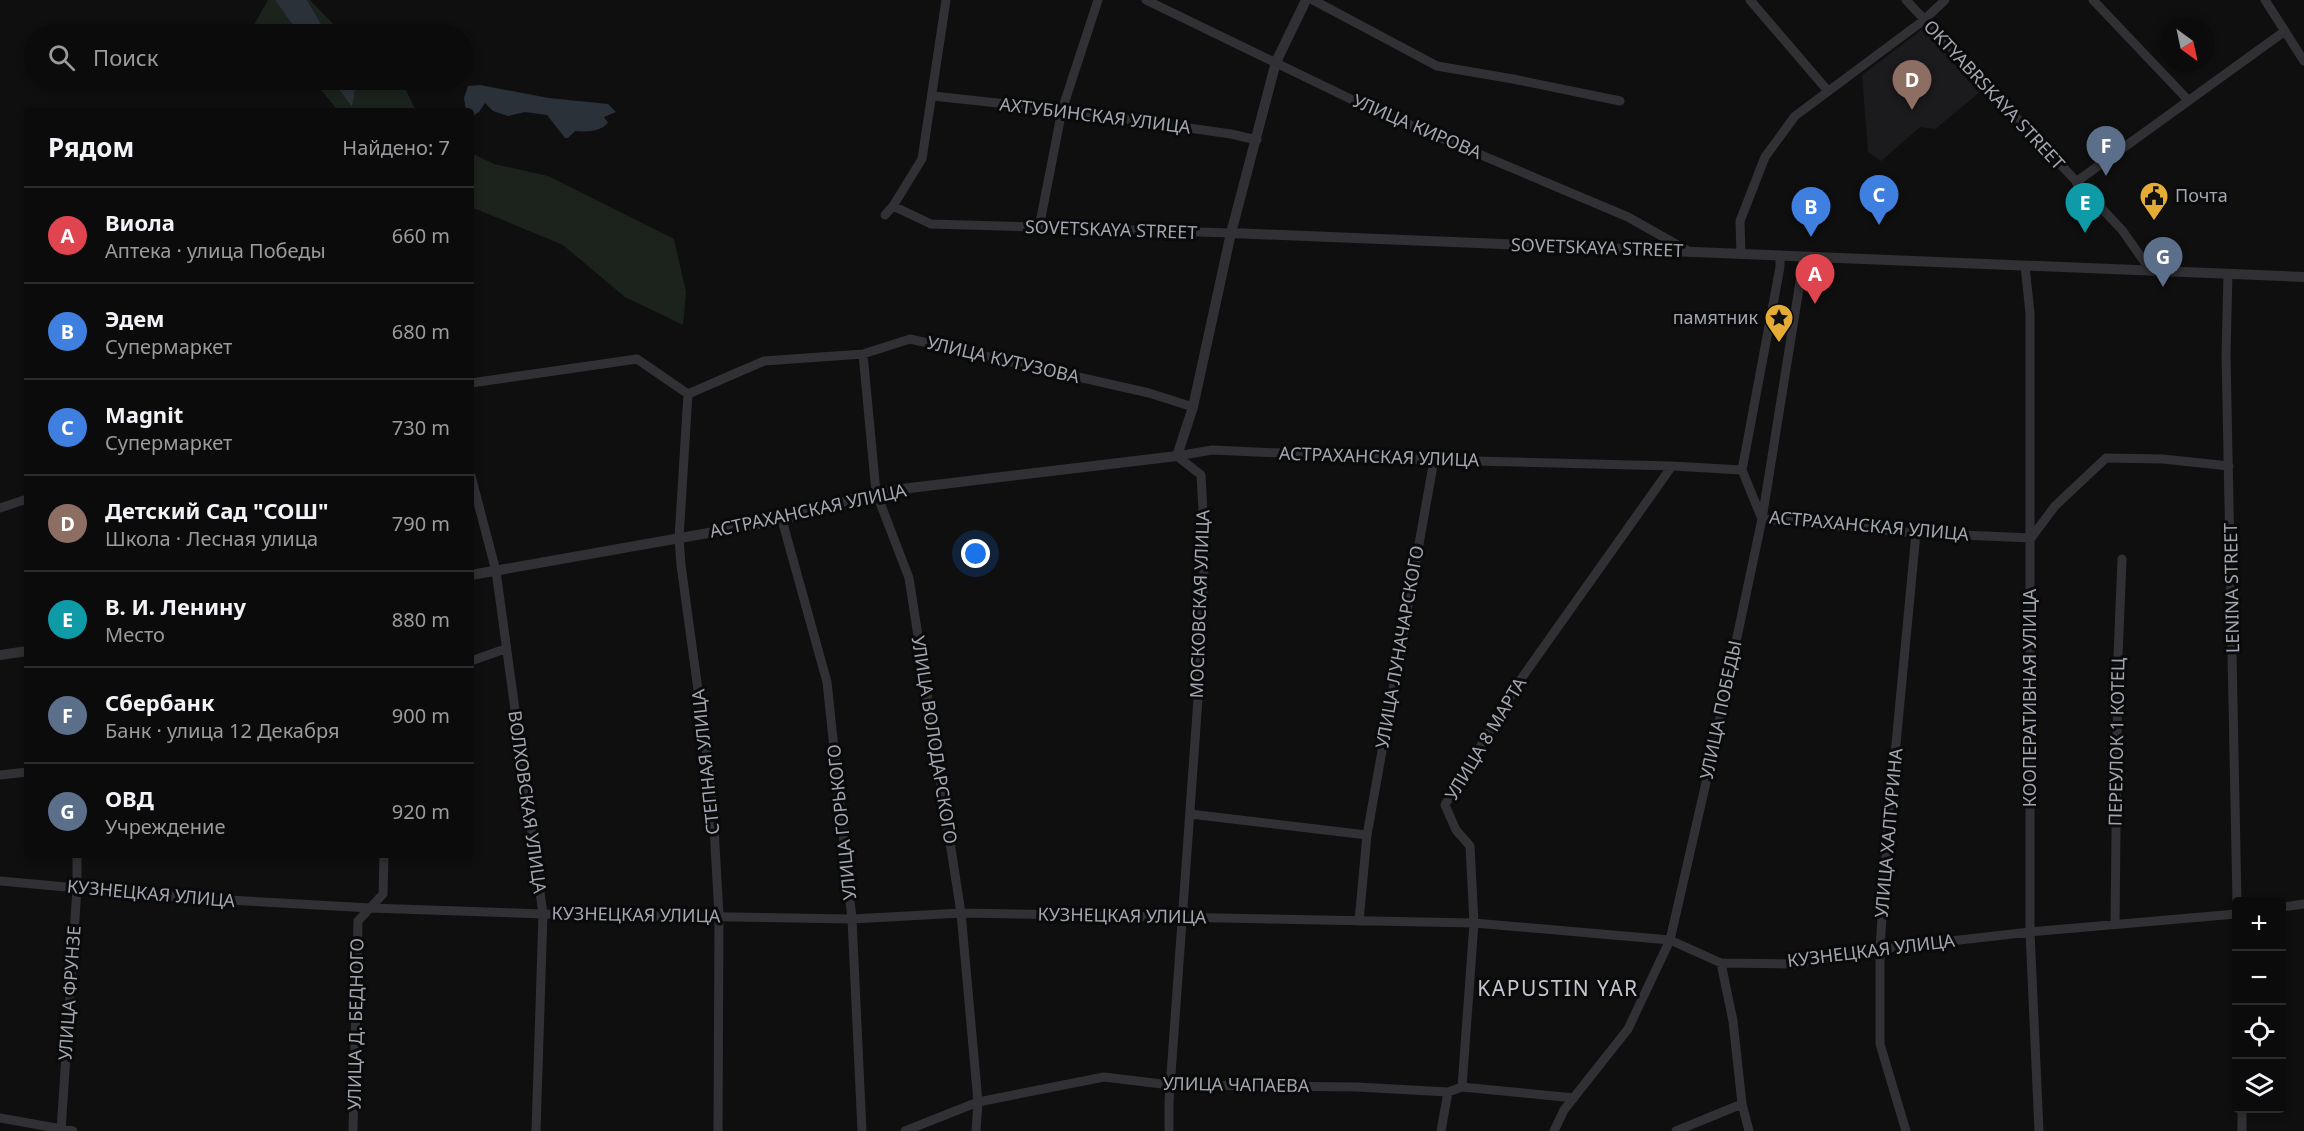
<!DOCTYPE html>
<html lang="ru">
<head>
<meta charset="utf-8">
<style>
  body { margin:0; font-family:"Noto Sans",sans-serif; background:#19191a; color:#f1f3f6 }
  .controls { position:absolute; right:18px; bottom:18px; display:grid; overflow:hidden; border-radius:6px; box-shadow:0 3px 9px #0003 }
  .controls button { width:54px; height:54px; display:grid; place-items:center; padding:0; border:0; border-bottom:2px solid #2b2b2d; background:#0b0b0c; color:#f1f3f6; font:30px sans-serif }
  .compass { position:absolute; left:2160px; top:18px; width:54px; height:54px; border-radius:50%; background:#0b0b0c; box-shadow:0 3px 9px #0003; rotate:147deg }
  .you { position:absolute; left:976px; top:554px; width:21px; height:21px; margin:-15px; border:4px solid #fff; border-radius:50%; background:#1a73e8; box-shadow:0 0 0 9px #1a73e833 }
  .badge { display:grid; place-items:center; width:39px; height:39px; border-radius:50%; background:#db2777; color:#fff; font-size:20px; font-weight:700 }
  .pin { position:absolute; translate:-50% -50px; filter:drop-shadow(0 2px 3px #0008) }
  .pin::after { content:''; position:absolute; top:32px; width:21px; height:18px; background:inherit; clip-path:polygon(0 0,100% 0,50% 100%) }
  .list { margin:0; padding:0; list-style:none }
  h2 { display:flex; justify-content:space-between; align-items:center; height:78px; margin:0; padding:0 24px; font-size:26px }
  h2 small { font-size:20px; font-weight:400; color:#9a9b9d }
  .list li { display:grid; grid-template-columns:39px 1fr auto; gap:18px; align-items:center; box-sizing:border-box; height:96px; padding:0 24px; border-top:2px solid #2b2b2d }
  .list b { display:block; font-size:22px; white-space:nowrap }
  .list p { margin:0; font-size:20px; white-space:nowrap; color:#9a9b9d }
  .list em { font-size:20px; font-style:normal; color:#9a9b9d }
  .icon { flex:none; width:33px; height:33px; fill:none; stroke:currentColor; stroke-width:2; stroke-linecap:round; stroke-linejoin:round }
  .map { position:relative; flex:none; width:2304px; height:1131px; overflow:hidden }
  .search { position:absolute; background:#0b0b0c; box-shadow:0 3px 9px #0003; left:24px; top:24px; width:450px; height:66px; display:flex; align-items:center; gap:15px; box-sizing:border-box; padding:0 21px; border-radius:33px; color:#9a9b9d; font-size:22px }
  .panel { position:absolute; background:#0b0b0c; box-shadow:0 3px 9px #0003; left:24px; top:108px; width:450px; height:750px; border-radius:6px }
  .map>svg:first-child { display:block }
  .built { fill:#1b1b1d }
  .green { fill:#1c231d }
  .water { fill:#2a3138 }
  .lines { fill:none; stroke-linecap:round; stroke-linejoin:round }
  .minor { stroke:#313135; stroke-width:9 }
  .tertiary { stroke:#313135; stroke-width:10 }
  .labels { text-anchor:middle; stroke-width:6; stroke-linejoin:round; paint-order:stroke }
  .street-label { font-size:18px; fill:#a1a6b0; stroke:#0a0a0b }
  .poi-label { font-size:18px; fill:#a1a6b0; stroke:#0a0a0b; text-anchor:start }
  .quarter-label { font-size:21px; letter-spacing:1.5px; fill:#c2c5cd; stroke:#0a0a0b }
</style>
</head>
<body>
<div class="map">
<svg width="2304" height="1131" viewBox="0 0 2304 1131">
  <rect width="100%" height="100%" fill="#0f0f10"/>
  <path class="built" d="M1924,28l55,65 -44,36 -15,-2 -39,34 -13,-9 -6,-77z"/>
  <path class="green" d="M268,0h7l24,34h-50z
    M307,0h3l33,34h-16z
    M308,80h24l20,27 5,-27h44l15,31h-78l-23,-29z
    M471,153l23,11 54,12 126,63 12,53 -3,33 -58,-28 -62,-52 -92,-38z"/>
  <path class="water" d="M275,0h32l20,34h-28z
    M332,80h25l-5,27z
    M480,85l69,13 59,6 8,8 -12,5 4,6c-9,9 -21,9 -33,8l-7,7h-3l-18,-23 -22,-3 -17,4 -15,-5 -8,-8 -6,9 -5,3 -8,-5 -2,-12 4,-12z"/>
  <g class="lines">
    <path class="minor" d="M1146,0l219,106 263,111 62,35
      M1313,0l124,66 76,13 107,22
      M1750,0l78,91
      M1906,0l216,230 29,41
      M2093,0l95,100
      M2265,0l39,61
      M933,96l129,14 169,24 26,6
      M2076,182l209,-151
      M893,206l38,18 300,9
      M885,215l8,-9 29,-47 24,-159
      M1039,228l23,-118 36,-110
      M1741,254l-1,-33 25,-64 30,-41 129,-96 21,-20
      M2025,266l5,47v619l9,199
      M2228,274l-2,80 11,548
      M863,354l13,138 33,86 52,335 17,189 -2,29
      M471,383l166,-24 51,35 76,-33 99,-7 47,-15 239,54 44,14
      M688,394l-9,144 2,27 31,228 7,122 -1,216
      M1177,456l35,-6 222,10 238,6 70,4 20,49 154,14 115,5 24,-32 51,-48 57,1 66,7
      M1742,470l38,-203v-12
      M471,476l25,95 47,343 -7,217
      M0,508l27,-9
      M782,520l45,162 25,237 10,212
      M471,661l34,-12
      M0,775l27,-3
      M1190,814l177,21
      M0,881l177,16 193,11 173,6 309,5 109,-6 513,10 196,17 51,23 74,1 85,-15 150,-17 206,-18
      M2282,907l22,-3
      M1359,921l8,-86 67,-375
      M2115,924l3,-268 4,-97
      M1721,963l12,58 9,83 7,27
      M1462,1087l12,-164 -4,-77 -14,-16 -11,-25 76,-126 151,-213
      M2242,1108v23
      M0,1118l73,13
      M61,1131l16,-243v-33
      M353,1131l5,-210 25,-27 1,-39
      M905,1131l73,-29 126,-25 66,8 187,2 91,5 14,-5 112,11
      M1169,1131v-29l29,-403 7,-151 -4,-73 -24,-19
      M1441,1131l7,-39
      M1554,1131l10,-21 64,-81 42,-89 40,-175 52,-246 42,-262
      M1676,1131l66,-27
      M1906,1131l-26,-87v-95l7,-110 29,-306"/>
    <path class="tertiary" d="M1231,233l1073,44
      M471,575l311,-55 94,-28 301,-36 16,-49 38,-174 45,-171 30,-62
      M0,655l27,-4"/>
  </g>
  <defs>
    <g id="civic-pin" transform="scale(1.5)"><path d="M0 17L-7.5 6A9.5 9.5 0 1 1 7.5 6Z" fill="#e4ac34" stroke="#0a0a0b"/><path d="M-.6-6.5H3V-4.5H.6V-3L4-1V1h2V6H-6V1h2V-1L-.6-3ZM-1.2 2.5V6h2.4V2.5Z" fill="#111"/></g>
    <g id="sight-pin" transform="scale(1.5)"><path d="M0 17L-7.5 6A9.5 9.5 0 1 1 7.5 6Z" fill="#e4ac34" stroke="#0a0a0b"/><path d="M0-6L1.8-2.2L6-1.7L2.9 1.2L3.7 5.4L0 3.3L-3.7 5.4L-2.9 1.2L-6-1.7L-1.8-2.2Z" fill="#111"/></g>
  </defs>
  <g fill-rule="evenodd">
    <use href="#civic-pin" x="2154" y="196"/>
    <use href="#sight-pin" x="1779" y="318"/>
  </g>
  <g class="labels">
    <g class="street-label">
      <text transform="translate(1994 95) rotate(47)" y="6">OKTYABRSKAYA STREET</text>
      <text transform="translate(1095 116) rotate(7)" y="6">АХТУБИНСКАЯ УЛИЦА</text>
      <text transform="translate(1417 127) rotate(23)" y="6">УЛИЦА КИРОВА</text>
      <text transform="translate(1111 230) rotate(2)" y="6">SOVETSKAYA STREET</text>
      <text transform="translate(1597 248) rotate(2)" y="6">SOVETSKAYA STREET</text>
      <text transform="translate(1003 360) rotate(13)" y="6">УЛИЦА КУТУЗОВА</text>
      <text transform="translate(1379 457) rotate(2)" y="6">АСТРАХАНСКАЯ УЛИЦА</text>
      <text transform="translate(808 511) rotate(-12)" y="6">АСТРАХАНСКАЯ УЛИЦА</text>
      <text transform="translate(1869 526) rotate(5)" y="6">АСТРАХАНСКАЯ УЛИЦА</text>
      <text transform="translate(2232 588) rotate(-91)" y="6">LENINA STREET</text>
      <text transform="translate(1200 604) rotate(-88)" y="6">МОСКОВСКАЯ УЛИЦА</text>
      <text transform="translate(1400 647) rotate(-80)" y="6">УЛИЦА ЛУНАЧАРСКОГО</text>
      <text transform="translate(2030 698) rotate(-90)" y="6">КООПЕРАТИВНАЯ УЛИЦА</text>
      <text transform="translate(1721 710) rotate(-78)" y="6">УЛИЦА ПОБЕДЫ</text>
      <text transform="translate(1486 739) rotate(-59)" y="6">УЛИЦА 8 МАРТА</text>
      <text transform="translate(934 740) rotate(81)" y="6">УЛИЦА ВОЛОДАРСКОГО</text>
      <text transform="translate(2117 742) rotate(-89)" y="6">ПЕРЕУЛОК 1 КОТЕЦ</text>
      <text transform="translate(706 762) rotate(-96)" y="6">СТЕПНАЯ УЛИЦА</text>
      <text transform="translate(527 802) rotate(82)" y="6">ВОЛХОВСКАЯ УЛИЦА</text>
      <text transform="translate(842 822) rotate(-96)" y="6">УЛИЦА ГОРЬКОГО</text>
      <text transform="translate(1889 833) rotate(-85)" y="6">УЛИЦА ХАЛТУРИНА</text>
      <text transform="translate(151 894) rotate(5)" y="6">КУЗНЕЦКАЯ УЛИЦА</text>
      <text transform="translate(636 915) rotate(1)" y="6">КУЗНЕЦКАЯ УЛИЦА</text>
      <text transform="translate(1122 916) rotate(1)" y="6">КУЗНЕЦКАЯ УЛИЦА</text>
      <text transform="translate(1871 951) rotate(-7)" y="6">КУЗНЕЦКАЯ УЛИЦА</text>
      <text transform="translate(70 993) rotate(-86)" y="6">УЛИЦА ФРУНЗЕ</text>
      <text transform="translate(356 1024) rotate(-89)" y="6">УЛИЦА Д. БЕДНОГО</text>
      <text transform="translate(1236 1085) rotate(1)" y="6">УЛИЦА ЧАПАЕВА</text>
    </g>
    <g class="poi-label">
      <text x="2175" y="202">Почта</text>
      <text x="1758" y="324" text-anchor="end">памятник</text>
    </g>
    <g class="quarter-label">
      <text x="1558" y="996">KAPUSTIN YAR</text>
    </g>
  </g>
</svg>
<div class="controls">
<button>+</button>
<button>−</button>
<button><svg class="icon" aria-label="locate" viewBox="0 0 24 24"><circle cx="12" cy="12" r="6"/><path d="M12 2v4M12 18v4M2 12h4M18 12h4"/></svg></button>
<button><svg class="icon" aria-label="layers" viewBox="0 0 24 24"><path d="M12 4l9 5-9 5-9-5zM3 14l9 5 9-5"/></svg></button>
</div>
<svg class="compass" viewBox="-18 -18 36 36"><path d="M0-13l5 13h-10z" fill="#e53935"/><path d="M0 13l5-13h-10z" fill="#9a9b9d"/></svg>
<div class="you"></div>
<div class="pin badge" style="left:1815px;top:304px;background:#e0444e">A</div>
<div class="pin badge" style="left:1811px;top:237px;background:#3f7fe0">B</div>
<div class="pin badge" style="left:1879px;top:225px;background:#3f7fe0">C</div>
<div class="pin badge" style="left:1912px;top:110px;background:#8d6e63">D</div>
<div class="pin badge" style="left:2085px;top:233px;background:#0f9aa8">E</div>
<div class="pin badge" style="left:2106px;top:176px;background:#5c6f8a">F</div>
<div class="pin badge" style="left:2163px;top:287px;background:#5c6f8a">G</div>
<div class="search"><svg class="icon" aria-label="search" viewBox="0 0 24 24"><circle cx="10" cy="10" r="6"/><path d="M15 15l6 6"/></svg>Поиск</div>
<section class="panel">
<h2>Рядом<small>Найдено: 7</small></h2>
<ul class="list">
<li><span class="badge" style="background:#e0444e">A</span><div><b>Виола</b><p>Аптека · улица Победы</p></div><em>660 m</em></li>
<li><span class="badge" style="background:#3f7fe0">B</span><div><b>Эдем</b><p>Супермаркет</p></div><em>680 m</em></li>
<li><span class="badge" style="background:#3f7fe0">C</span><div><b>Magnit</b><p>Супермаркет</p></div><em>730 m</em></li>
<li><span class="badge" style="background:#8d6e63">D</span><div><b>Детский Сад &quot;СОШ&quot;</b><p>Школа · Лесная улица</p></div><em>790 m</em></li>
<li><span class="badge" style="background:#0f9aa8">E</span><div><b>В. И. Ленину</b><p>Место</p></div><em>880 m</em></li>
<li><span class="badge" style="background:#5c6f8a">F</span><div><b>Сбербанк</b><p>Банк · улица 12 Декабря</p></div><em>900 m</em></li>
<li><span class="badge" style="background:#5c6f8a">G</span><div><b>ОВД</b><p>Учреждение</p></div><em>920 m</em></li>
</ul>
</section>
</div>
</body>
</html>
